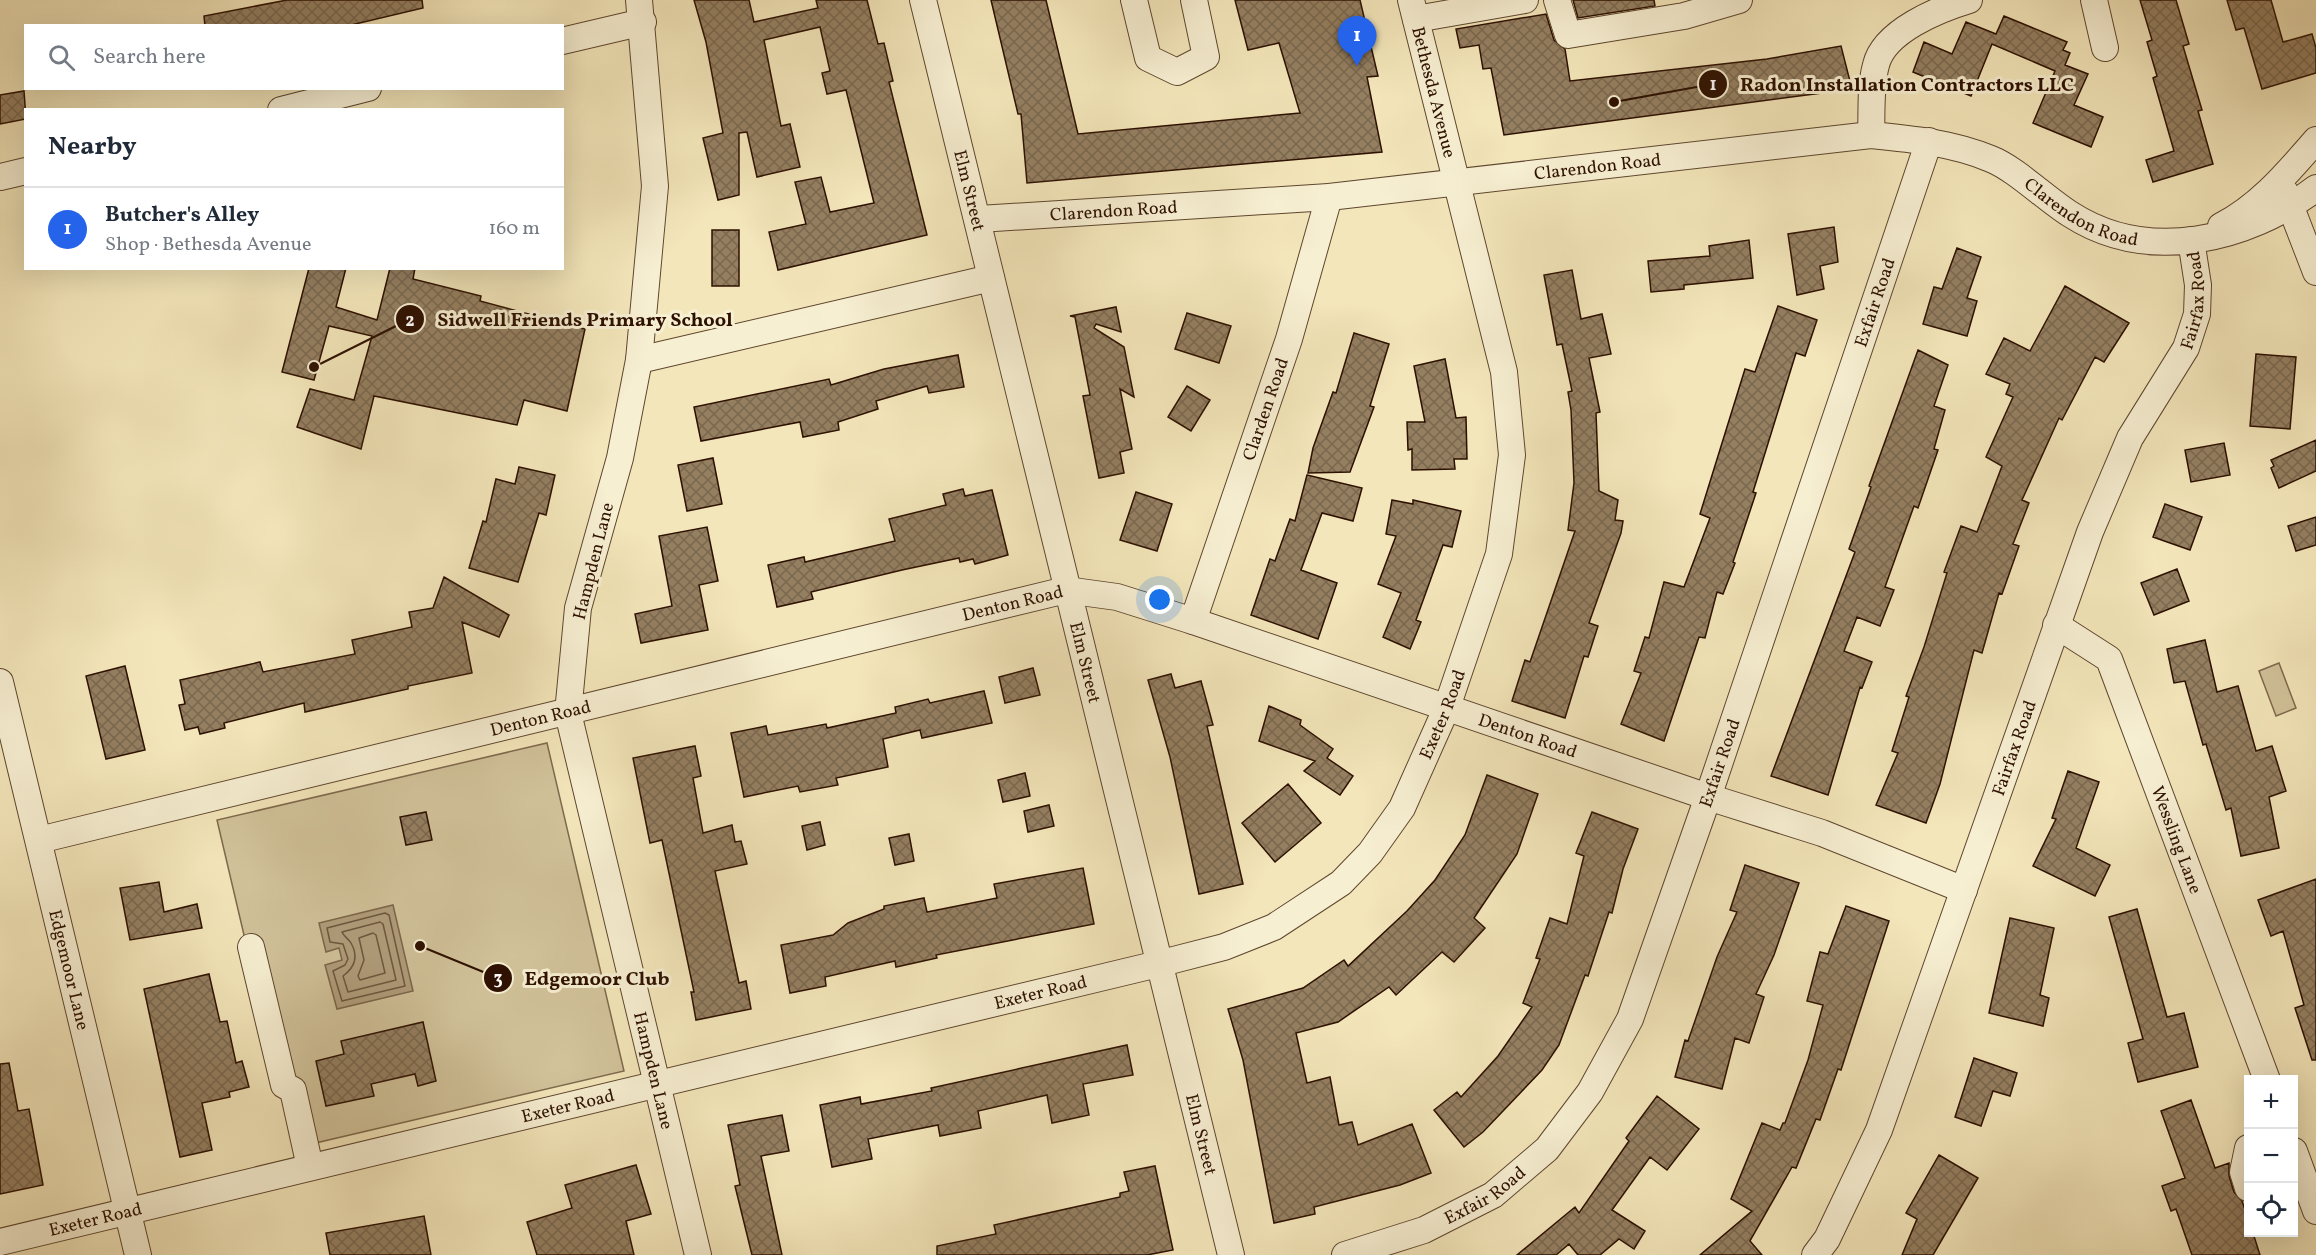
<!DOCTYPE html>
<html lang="en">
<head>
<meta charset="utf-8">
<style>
  body { margin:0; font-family:Vollkorn,serif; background:#f6f6f7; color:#1f2937 }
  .controls { position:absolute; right:18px; bottom:18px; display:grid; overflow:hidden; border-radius:0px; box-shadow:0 6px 24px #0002 }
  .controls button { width:54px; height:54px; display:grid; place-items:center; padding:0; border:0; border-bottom:2px solid #e0e1e3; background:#fff; color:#1f2937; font:30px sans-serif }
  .you { position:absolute; left:1160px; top:600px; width:21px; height:21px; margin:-15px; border:4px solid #fff; border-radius:50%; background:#1a73e8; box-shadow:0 0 0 9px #1a73e833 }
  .badge { display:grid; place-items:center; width:39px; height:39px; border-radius:50%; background:#2563eb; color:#fff; font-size:20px; font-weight:700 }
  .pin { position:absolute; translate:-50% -50px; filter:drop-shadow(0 2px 3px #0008) }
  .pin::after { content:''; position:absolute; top:32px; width:21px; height:18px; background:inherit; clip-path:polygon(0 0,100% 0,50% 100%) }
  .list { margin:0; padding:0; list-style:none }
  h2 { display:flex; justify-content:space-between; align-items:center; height:78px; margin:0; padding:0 24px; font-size:26px }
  h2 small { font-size:20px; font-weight:400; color:#747a83 }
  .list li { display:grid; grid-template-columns:39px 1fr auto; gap:18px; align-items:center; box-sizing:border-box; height:84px; padding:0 24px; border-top:2px solid #e0e1e3 }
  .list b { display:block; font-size:22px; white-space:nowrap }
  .list p { margin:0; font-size:20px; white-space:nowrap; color:#747a83 }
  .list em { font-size:20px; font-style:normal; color:#747a83 }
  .icon { flex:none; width:33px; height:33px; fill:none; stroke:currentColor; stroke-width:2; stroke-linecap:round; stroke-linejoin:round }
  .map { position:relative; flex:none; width:2316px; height:1255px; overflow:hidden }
  .search { position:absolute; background:#fff; box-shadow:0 6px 24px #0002; left:24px; top:24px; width:540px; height:66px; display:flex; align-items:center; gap:15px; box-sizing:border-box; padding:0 21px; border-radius:0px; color:#747a83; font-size:22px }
  .panel { position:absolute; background:#fff; box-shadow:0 6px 24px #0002; left:24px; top:108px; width:540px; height:162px; border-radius:0px }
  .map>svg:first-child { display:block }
  .green { fill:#d1c29a; stroke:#7f694d; stroke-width:1.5 }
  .water { fill:#b09d7b; stroke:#7c654a; stroke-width:1.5 }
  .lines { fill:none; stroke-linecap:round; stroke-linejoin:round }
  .shore { stroke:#6e563e; stroke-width:1.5 }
  .building { fill:url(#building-cross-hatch); stroke:#2d1000; stroke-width:1.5 }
  .minor-casing { stroke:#5e462e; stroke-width:28 }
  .minor { stroke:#f7efd2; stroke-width:26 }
  .labels { text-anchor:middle; stroke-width:6; stroke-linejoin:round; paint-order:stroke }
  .street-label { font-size:18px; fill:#2d1000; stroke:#f7efd2 }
  .leader { fill:none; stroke:#2d1000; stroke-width:2 }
  .callout-dot { fill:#2d1000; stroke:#f7efd2; stroke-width:2 }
  .mark-label { font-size:18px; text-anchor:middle; font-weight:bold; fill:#fff }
  .callout-label { font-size:20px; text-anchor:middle; font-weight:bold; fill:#2d1000; stroke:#f7efd2; stroke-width:6; stroke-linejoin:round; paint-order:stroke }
</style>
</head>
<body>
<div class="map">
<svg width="2316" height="1255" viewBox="0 0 2316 1255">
  <defs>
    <pattern id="building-cross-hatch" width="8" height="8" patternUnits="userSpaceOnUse" patternTransform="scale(1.5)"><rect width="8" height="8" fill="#947f61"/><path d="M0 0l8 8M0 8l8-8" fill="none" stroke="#79674e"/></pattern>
  </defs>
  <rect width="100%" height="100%" fill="#f3e6ba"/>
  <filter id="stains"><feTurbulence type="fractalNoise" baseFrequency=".00333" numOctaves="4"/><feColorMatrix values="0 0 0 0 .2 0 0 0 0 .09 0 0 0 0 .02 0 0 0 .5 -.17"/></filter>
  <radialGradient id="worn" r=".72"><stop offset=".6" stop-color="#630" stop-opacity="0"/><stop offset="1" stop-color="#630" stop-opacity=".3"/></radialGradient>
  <path class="green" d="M2279,663l17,45 -20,8 -17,-45z
    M547,743l77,328 -330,77 -77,-328z"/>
  <path class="water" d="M393,905l20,86 -76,18 -12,-44 17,-5 -3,-12 -13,4 -7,-29z"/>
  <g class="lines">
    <path class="shore" d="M385,913l4,2 16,71 -63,15 -9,-30 12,-6 3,-6 -5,-15 -13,-2 -3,-14z
      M380,922l3,2 13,56 -48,12 -5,-16c11,-8 16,-19 8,-33 -3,-5 -7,-6 -9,-11z
      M373,933l3,2 9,38 -25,7 -2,-4 6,-16 -5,-22z"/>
  </g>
  <path class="building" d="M287,0h135l1,8 -76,18h-142l-1,-10z
    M694,0h55l5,22 64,-14 -2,-8h51l11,44 6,-1 9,38 -4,1 38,153 -149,35 -9,-38 37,-8 -11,-42 26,-5 9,35 44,-9 -28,-113 -19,4 -5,-21 8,-2 -10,-44 -56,13 17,86 9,-2 10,43 -43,10 -10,-45 -8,1v62l-21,5 -15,-62 20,-5 -17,-91z
    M991,0h55l32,134 222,-21 -21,-70 -31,7 -13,-50h125l18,76 -11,1 15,75 -355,31 -6,-69h-3z
    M1573,0h81l1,6 -77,12z
    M2140,0h36l13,44 -6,2 19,64 -4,1 15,53 -60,18 -7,-22 28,-9 -21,-73 4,-2 -10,-34 5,-2z
    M2227,0h44l12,42 29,-8 4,14v25l-54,16 -18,-61 -8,2z
    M1546,14l8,26 11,9 5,32 197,-22 74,-13 11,43 -348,46 -13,-67 -8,1 -4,-24 -19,3 -4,-19z
    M2004,16l63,26 -4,8 7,3 -5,12 23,9 -14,31 29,12 -12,30 -58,-24 22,-52 -63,-27 -21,52 -58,-24 11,-30 28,12 14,-32 30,12z
    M24,91l2,28 -26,5v-29z
    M1834,227l4,35 -18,4 4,23 -27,6 -9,-61z
    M712,230h27v56h-27z
    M1749,240l4,38 -69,7v4l-33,3 -3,-31 62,-5 -1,-10z
    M1957,248l24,9 -14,41 10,3 -10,35 -44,-12 11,-37 8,2z
    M309,268h37l-10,39 41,13 13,-52h25l-2,11 68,17 -1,5 105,28 -18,82 -43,-11 -7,25 -143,-29 -13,53 -64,-22 13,-38 44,11 18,-64 -43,-10 -15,54 -32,-8z
    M1572,270l9,49 21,-5 9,40 -22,4 11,54 -4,1 3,78 19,9 -3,20 8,1 -2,12 -32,90 9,3 -10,31 -4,-1 -19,62 -53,-17 13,-41 5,2 45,-131 -7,-1 6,-47 -3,-73 -3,-18 4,-1 -10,-47 -5,1 -13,-70z
    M2065,286l64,37 -25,39 -9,-5 -33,63 -3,-2 -37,82 7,3 -16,41 6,2 -17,48 -3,-1 -17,60 -8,-3 -34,134 -14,39 -50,-18 22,-52 -6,-2 17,-54 -3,-1 18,-49 23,-74 -3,-1 17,-46 16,6 25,-66 -16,-9 27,-60 -7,-3 4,-10 -24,-10 18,-36 26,13z
    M1778,306l39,14 -12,36 -9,-3 -43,139 3,1 -23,69 2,1 -12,31 -6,-2 -12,46 -6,-1 -35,104 -43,-17 20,-51 -7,-2 11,-34 4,1 15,-56 20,5 26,-69 -10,-4 45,-145 10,3z
    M1116,307l5,25 -25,-8 -2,4 30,19 10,50 -14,-8 12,60 -12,3 4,21 -25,5 -16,-82 7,-1 -15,-78 -5,-1z
    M1187,313l44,13 -12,37 -44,-14z
    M1354,333l35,11 -19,62 4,1 -24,65 -42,1 5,-25 20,-56 3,1z
    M1918,350l30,15 -14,41 11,4 -11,39 4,1 -20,58 -4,-2 -29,81 9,3 -14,36 -23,-9 -13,34 28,11 -10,26 -2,-1 -32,108 -57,-19 84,-224 -6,-3 22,-62 -2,-1z
    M2256,354l40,3 -6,72 -40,-3z
    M958,355l6,32 -35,6 -2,-7 -51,15 2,8 -40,13 1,8 -36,7 -3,-15 -99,19 -7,-34 135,-28 2,6 53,-16z
    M1445,359l11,59 10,-1 1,42h-13l1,10 -43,1v-21l-4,1 -1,-28h18l-11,-56z
    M1187,386l23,14 -19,31 -23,-14z
    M2316,440v31l-37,17 -8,-20 3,-2 -3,-6z
    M2224,443l6,32 -39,7 -6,-32z
    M713,458l9,46 -35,7 -9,-46z
    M519,467l36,8 -9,40 -7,-2 -21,69 -49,-14 14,-47 3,1 10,-43 19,5z
    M1307,475l55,13 -9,33 -31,-8 -21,57 36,13 -19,56 -67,-24 19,-56 5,2 15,-42 5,2z
    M963,489l2,7 27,-6 16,65 -33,9 -2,-5 -13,3 -1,-4 -57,12 -91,22 2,7 -36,8 -9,-42 36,-8 1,5 90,-21 -6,-22 57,-14 -3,-11z
    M1136,492l36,12 -15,47 -37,-11z
    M1392,500l21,4v-4l48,11 -9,36 -9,-2 -27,75 5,2 -11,27 -27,-12 18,-44 -23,-9 18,-48 -10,-2z
    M2165,504l37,13 -12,33 -37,-13z
    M2316,517v28l-20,6 -8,-25z
    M707,527l11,54 -19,4 9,45 -67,13 -6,-29 37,-8 -13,-70z
    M2177,569l12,32 -35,14 -13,-32z
    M444,577l65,38 -10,22 -37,-15 10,51 -64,13v3l-103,23 -1,-9 -80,20 1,5 -25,6 -2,-7 -13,3 -6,-25 6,-1 -5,-24 80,-18 3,10 92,-18 -3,-14 60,-13 -3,-15 24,-4z
    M2205,640l12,52 21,-6 18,65 16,-5 14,45 -17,6 10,51 -38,8 -10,-48 -5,2 -20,-66 -3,1 -18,-64 -11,2 -7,-34z
    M125,666l20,84 -39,9 -20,-83z
    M1033,668l7,27 -35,8 -6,-26z
    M1171,674l4,14 26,-7 12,44 -6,1 36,158 -44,10 -29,-137 -22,-77z
    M984,691l8,32 -70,15 -2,-8 -37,9 5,28 -52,11 2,7 -38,7 -2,-6 -54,11 -13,-64 35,-7 2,9 58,-11 1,4 69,-15 -1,-6 33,-8 2,4z
    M1269,706l32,14 -1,5 33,24 -6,9 26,18 -13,19 -36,-24 11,-10 -56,-20z
    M695,746l6,30 -8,2 10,55 29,-8 3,17 6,-1 6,23 -32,7 24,112 7,-2 5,28 -55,11 -5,-28h3l-32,-152 -12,3 -17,-85z
    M2068,771l31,11 -23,66 34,17 -15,31 -62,-30 23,-47 -4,-1z
    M1025,773l5,23 -27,6 -5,-22z
    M1487,775l51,19 -21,60 -43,64 11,10 -31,34 -12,-10 -46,43 -7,-8 -51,35 -42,11 11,50 23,-6 9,48 13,-3 6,23 54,-21 19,49 -31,12 -86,22 1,7 -41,9 -31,-163 -15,-51 75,-21 41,-28 4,6 59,-55 28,-31 30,-45z
    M1288,784l33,39 -46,39 -33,-39z
    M1049,805l5,21 -26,6 -4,-21z
    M426,812l6,28 -26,5 -6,-28z
    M1592,812l46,17 -15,40 -11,44 -3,-1 -21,64 -3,-1 -26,70 -17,25 -59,62 -19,15 -30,-37 23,-18 4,5 37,-41 34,-49 -9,-4 17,-44 -4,-1 14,-40 17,6 17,-68 -8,-3z
    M820,822l5,23 -18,5 -5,-24z
    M909,834l5,27 -19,4 -6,-27z
    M1745,865l54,18 -25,72 -18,39 8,3 -15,46 -14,-5 -13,51 -47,-12 10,-37 3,1 29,-84 20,-45 -7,-2z
    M1083,868l11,56 -158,31 1,3 -41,9 -1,-6 -70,16 1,9 -36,7 -9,-48 52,-10 15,-12 36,-14v-3l40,-8 3,14 70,-14 -3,-14z
    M2316,879v181h-4l-17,-52 9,-3 -21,-74 -12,5 -13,-36z
    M159,882l5,30 33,-8 5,24 -72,12 -10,-52z
    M1846,906l43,15 -48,149 -3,-1 -18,51 -4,-1 -20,49 -4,-1 -42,74 12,14h-62l52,-44 -21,-12 31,-76 18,7 3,-7h2l23,-63 15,-55 -16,-4 13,-49 8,2z
    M2137,909l30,108 17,-4 14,54 -60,15 -10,-39 15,-4 -34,-122z
    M2010,918l44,10 -14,67 9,3 -6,28 -54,-13z
    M209,974l11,48 7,-1 9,42 6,-2 7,26 -20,5 1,5 -28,6 10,47 -32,7 -36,-168z
    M423,1022l13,59 -18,5 -3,-12 -44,10 3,12 -48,10 -10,-45 28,-7 -3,-13z
    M1127,1045l6,30 -50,9 6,31 -37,8 -5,-28 -69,16 3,17 -41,8 -2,-11 -70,14 4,20 -40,8 -12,-62 40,-8 1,7 71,-13 -1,-3z
    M1974,1058l43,15 -7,23 -17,-5 -12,35 -26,-9z
    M9,1063l9,48 11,-2 14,76 -43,9v-130z
    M1657,1096l42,33 -32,41 -17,-13 -38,53 33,21 -11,18 -15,-10 -19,16h-22l-9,-11 -13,11h-39l58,-48 4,6 50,-72 -3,-3z
    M2191,1100l24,68 14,-5v13l5,16 8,9 6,18v14h5l7,22h-68l-16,-46 -5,2 -9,-25 23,-8 -24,-67z
    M782,1115l7,36 -28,5 21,99h-30l-17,-69 5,-1 -12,-60z
    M1939,1155l39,23 -45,77h-31l15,-36 -11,-6z
    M636,1165l15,49 -25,7 8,34h-97l-10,-33 45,-14 -7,-23z
    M1155,1166l18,84 -26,5h-210v-9l59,-12 -2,-9 126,-28v-4l9,-2 -5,-19z
    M424,1216l7,39h-101l-4,-22z"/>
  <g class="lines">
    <g class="minor-casing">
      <g id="minor">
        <path id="s1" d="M639,0l16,186 -16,174 -19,98 -42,150 -10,105 130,542"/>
        <path id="s2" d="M923,0l308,1255"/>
        <path d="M1134,0l14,58 29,14 29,-15 -12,-57"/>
        <path d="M1557,0l11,35 116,-19 55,-16"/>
        <path d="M2094,0l11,48"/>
        <path d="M1416,19l109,-19"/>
        <path d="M562,41l81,-19"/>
        <path d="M281,110l87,-22"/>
        <path d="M1871,135c1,-22 -1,-49 5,-70 8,-34 63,-56 93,-65"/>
        <path d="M0,177l26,-6"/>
        <path d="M2285,192l31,80"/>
        <path id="s3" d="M979,219l350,-22 542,-62c41,4 82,8 120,24 25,10 55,40 79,55 77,50 177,27 246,-26"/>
        <path d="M2221,226c39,-20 67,-54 95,-86"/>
        <path d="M639,360l352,-82"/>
        <path id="s4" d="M1193,621l96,-282 40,-142"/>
        <path id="s5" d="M2056,625l53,34 158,421"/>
        <path id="s6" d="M0,682l138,573"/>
        <path id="s7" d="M39,840l1027,-250 51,7 76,24 515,176 114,36 142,57"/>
        <path d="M251,947l33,138 9,5 17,77"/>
        <path d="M2248,1148l-5,24 5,16"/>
        <path d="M2294,1151l22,60"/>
        <path id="s8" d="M0,1242l1158,-278 66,-17 50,-20 67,-44 29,-30 32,-45 45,-101 52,-153 13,-99 -8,-83 -93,-372"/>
        <path id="s9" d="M1345,1255l79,-25 69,-35 54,-46 43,-57 40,-73 78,-222 221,-656"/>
        <path id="s10" d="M1815,1255l12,-16 52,-109 211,-598 40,-94 56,-90 11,-34 1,-29 -7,-45"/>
      </g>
    </g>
    <use href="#minor" class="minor"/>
  </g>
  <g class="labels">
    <g class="street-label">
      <text transform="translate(1434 92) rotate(76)" y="6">Bethesda Avenue</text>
      <text dy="6" stroke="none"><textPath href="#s3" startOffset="621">Clarendon Road</textPath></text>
      <text dy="6" stroke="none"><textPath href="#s2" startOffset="196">Elm Street</textPath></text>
      <text dy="6" stroke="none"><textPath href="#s3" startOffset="135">Clarendon Road</textPath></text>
      <text dy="6" stroke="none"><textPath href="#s3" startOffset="1125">Clarendon Road</textPath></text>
      <text dy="6" stroke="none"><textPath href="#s10" startOffset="1032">Fairfax Road</textPath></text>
      <text dy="6" stroke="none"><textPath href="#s9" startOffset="1143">Exfair Road</textPath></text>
      <text dy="6" stroke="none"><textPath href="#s4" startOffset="224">Clarden Road</textPath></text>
      <text transform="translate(593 561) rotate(-76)" y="6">Hampden Lane</text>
      <text dy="6" stroke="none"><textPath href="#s7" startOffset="1002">Denton Road</textPath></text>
      <text dy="6" stroke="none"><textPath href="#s2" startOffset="682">Elm Street</textPath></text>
      <text dy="6" stroke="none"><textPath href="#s8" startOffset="1592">Exeter Road</textPath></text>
      <text dy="6" stroke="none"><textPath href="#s7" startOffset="516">Denton Road</textPath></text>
      <text dy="6" stroke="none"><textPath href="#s7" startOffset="1542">Denton Road</textPath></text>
      <text dy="6" stroke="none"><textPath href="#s10" startOffset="546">Fairfax Road</textPath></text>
      <text dy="6" stroke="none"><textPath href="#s9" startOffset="657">Exfair Road</textPath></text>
      <text dy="6" stroke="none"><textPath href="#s5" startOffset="256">Wessling Lane</textPath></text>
      <text dy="6" stroke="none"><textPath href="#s6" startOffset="296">Edgemoor Lane</textPath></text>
      <text dy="6" stroke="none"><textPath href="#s8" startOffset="1070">Exeter Road</textPath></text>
      <text dy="6" stroke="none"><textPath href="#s1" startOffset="1090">Hampden Lane</textPath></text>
      <text dy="6" stroke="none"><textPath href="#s8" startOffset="584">Exeter Road</textPath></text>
      <text dy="6" stroke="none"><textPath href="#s2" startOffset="1168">Elm Street</textPath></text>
      <text dy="6" stroke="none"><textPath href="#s9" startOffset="153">Exfair Road</textPath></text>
      <text dy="6" stroke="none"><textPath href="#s8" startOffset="98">Exeter Road</textPath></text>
    </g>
  </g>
  <path class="leader" d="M1614 102L1713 84M314 367L410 319M420 946L498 978"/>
  <g class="callout-dot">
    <circle cx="1614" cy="102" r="6"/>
    <circle cx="314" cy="367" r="6"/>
    <circle cx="420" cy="946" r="6"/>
    <circle cx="1713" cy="84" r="15"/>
    <circle cx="410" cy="319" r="15"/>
    <circle cx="498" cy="978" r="15"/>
  </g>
  <g class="mark-label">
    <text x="1713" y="90">1</text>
    <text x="410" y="326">2</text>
    <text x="498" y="984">3</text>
  </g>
  <g class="callout-label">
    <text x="1907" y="91">Radon Installation Contractors LLC</text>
    <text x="585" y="326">Sidwell Friends Primary School</text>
    <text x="597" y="985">Edgemoor Club</text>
  </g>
  <rect width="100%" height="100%" filter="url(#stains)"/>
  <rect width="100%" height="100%" fill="url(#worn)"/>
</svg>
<div class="controls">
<button>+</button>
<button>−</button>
<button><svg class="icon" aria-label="locate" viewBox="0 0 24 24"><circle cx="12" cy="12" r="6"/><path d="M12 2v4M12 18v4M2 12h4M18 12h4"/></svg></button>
</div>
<div class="you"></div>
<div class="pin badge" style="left:1357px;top:66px">1</div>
<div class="search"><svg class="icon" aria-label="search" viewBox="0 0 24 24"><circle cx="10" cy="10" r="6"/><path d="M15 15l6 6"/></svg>Search here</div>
<section class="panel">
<h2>Nearby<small></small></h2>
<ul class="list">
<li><span class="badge">1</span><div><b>Butcher's Alley</b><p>Shop · Bethesda Avenue</p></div><em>160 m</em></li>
</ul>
</section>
</div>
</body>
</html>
